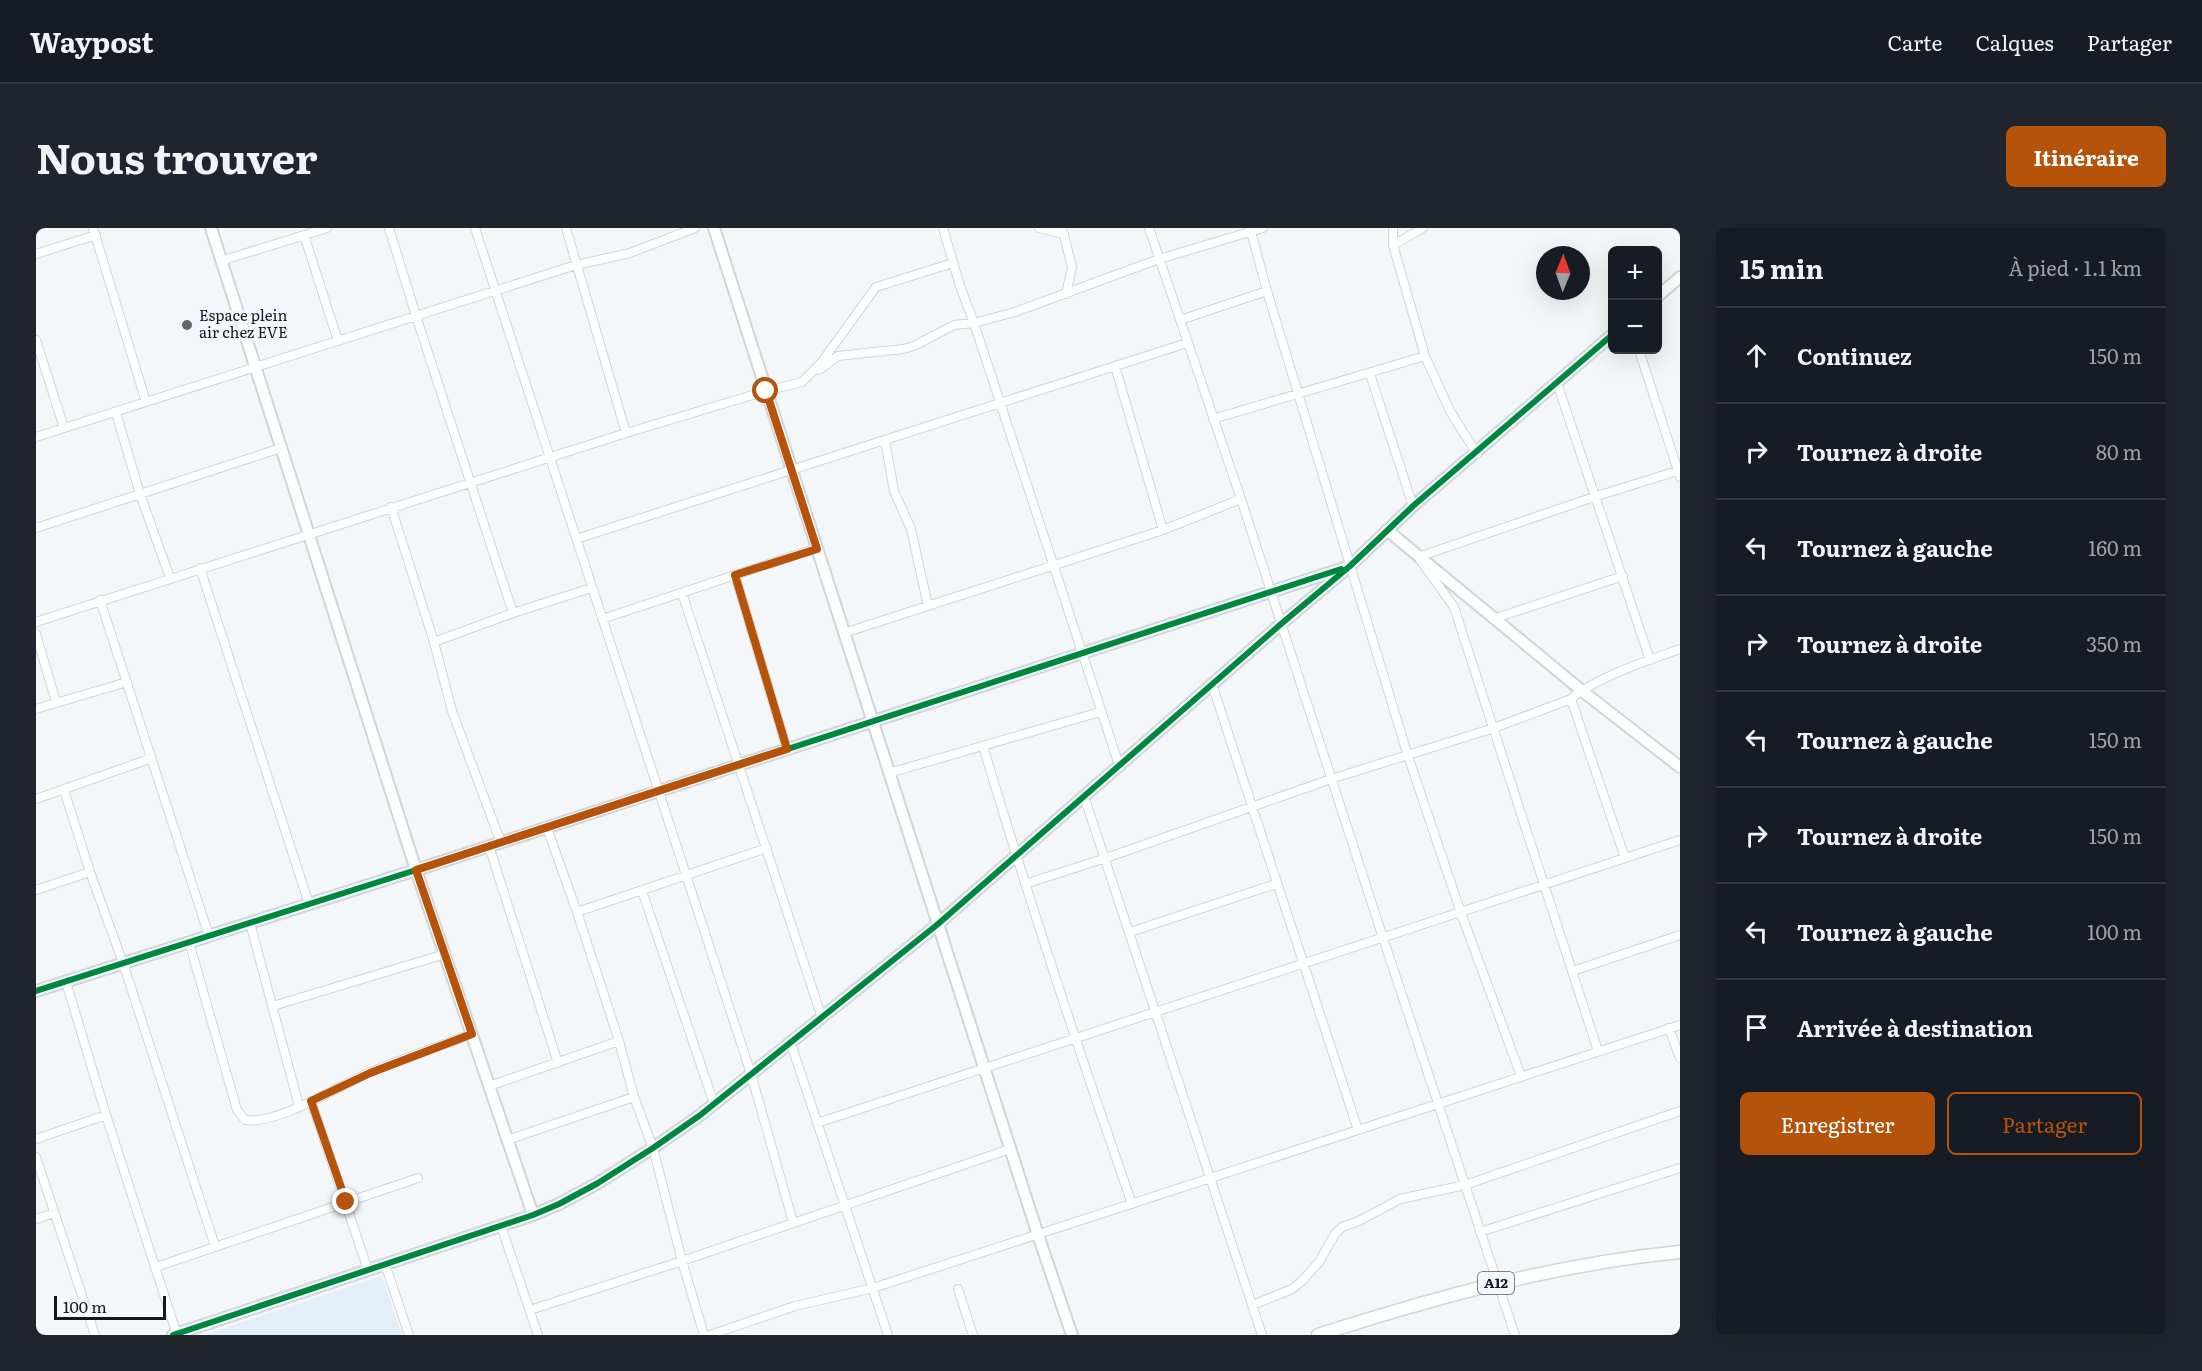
<!DOCTYPE html>
<html lang="fr">
<head>
<meta charset="utf-8">
<style>
  body { margin:0; font-family:Literata,serif; background:#20242c; color:#f1f3f6 }
  .controls { position:absolute; right:18px; top:18px; display:grid; overflow:hidden; border-radius:9px; box-shadow:0 6px 24px #0002 }
  .controls button { width:54px; height:54px; display:grid; place-items:center; padding:0; border:0; border-bottom:2px solid #363941; background:#171b24; color:#f1f3f6; font:30px sans-serif }
  .compass { position:absolute; left:1500px; top:18px; width:54px; height:54px; border-radius:50%; background:#171b24; box-shadow:0 6px 24px #0002; rotate:1deg }
  .scale { position:absolute; left:18px; bottom:15px; width:112px; box-sizing:border-box; padding-left:6px; border:3px solid #13181b; border-top:0; font-size:16px; line-height:21px; white-space:nowrap; color:#13181b; -webkit-text-stroke:4px #f0f8fe; paint-order:stroke }
  .stop { position:absolute; width:18px; height:18px; margin:-14px; border:4px solid #b45309; border-radius:50%; background:#fff }
  .stop.end { background:#b45309; border-color:#fff; box-shadow:0 2px 6px #0008 }
  .list { margin:0; padding:0; list-style:none }
  h2 { display:flex; justify-content:space-between; align-items:center; height:78px; margin:0; padding:0 24px; font-size:26px }
  h2 small { font-size:20px; font-weight:400; color:#9ea1a6 }
  .list li { display:grid; grid-template-columns:39px 1fr auto; gap:18px; align-items:center; box-sizing:border-box; height:96px; padding:0 24px; border-top:2px solid #363941 }
  .list b { display:block; font-size:22px; white-space:nowrap }
  .list em { font-size:20px; font-style:normal; color:#9ea1a6 }
  .actions { display:flex; gap:12px; padding:18px 24px }
  .actions a { flex:1; padding:14px 0; border:2px solid #b45309; border-radius:9px; text-align:center; font-size:21px; color:#b45309 }
  .actions .main { background:#b45309; color:#fff }
  .icon { flex:none; width:33px; height:33px; fill:none; stroke:currentColor; stroke-width:2; stroke-linecap:round; stroke-linejoin:round }
  .map { position:relative; flex:none; width:1644px; height:1107px; overflow:hidden; border-radius:9px }
  header { display:flex; align-items:center; gap:36px; box-sizing:border-box; height:84px; padding:0 30px; background:#171b24; border-bottom:2px solid #363941 }
  header strong { font-size:28px }
  nav { display:flex; gap:33px; margin-inline-start:auto; font-size:21px }
  .intro { display:flex; align-items:center; justify-content:space-between; box-sizing:border-box; height:144px; padding:0 36px }
  h1 { margin:0; font-size:42px }
  .button { padding:15px 27px; border-radius:9px; background:#b45309; color:#fff; font-size:21px; font-weight:700 }
  main { display:flex; gap:36px; padding:0 36px }
  aside { flex:1; background:#171b24; border-radius:9px; box-shadow:0 6px 24px #0002 }
  .map>svg:first-child { display:block }
  .built { fill:#e2eff8 }
  .lines { fill:none; stroke-linecap:round; stroke-linejoin:round }
  .street-casing { stroke:#d1d5d8; stroke-width:10 }
  .secondary-casing { stroke:#d1d5d8; stroke-width:14 }
  .primary-casing { stroke:#d1d5d8; stroke-width:15 }
  .street { stroke:#fdfefe; stroke-width:8 }
  .secondary { stroke:#fdfefe; stroke-width:10 }
  .primary { stroke:#fdfefe; stroke-width:12 }
  .cycleway-casing { stroke:#f0f8fe; stroke-width:10 }
  .cycleway { stroke:#00873e; stroke-width:6 }
  .route { stroke:#b45309; stroke-width:8 }
  .poi-dot { fill:#626669; stroke:#f0f8fe; stroke-width:2 }
  .labels { text-anchor:middle; stroke-width:6; stroke-linejoin:round; paint-order:stroke }
  .shield { fill:#f0f8fe; stroke:#555b5f; stroke-width:1.5 }
  .shield-label { font-size:14px; font-weight:bold; fill:#13181b }
  .poi-label { font-size:15px; fill:#13181b; stroke:#f0f8fe; text-anchor:start }
</style>
</head>
<body>
<header>
<strong>Waypost</strong>
<nav><a>Carte</a><a>Calques</a><a>Partager</a></nav>
</header>
<div class="intro"><h1>Nous trouver</h1><a class="button">Itinéraire</a></div>
<main>
<div class="map">
<svg width="1644" height="1107" viewBox="0 0 1644 1107">
  <rect width="100%" height="100%" fill="#f4f7fa"/>
  <path class="built" d="M346,1048l20,59h-199z"/>
  <g class="lines">
    <g class="street-casing">
      <path id="street" d="M57,0l53,174
        M353,0l27,88 97,297
        M439,0l276,846 42,148
        M530,0l60,205
        M907,0l17,58 14,37 145,442
        M1003,0l25,6
        M1026,0l10,39 -6,27
        M1113,0l92,271 142,439 132,397
        M1214,0l17,63 140,462 54,160 60,163
        M1357,0v17l32,111 25,55 27,43
        M268,7l34,106
        M1357,17l30,-17
        M0,26l60,-19
        M185,33l106,-33
        M1144,92l87,-29
        M0,112l28,88
        M1603,122l41,127
        M1079,138l48,164
        M783,142l19,-14 65,-7 11,-3 40,-21 20,-2 41,-11 144,-53 104,-31
        M1334,146l43,132
        M1521,155l93,277
        M80,185l24,81 30,84
        M1177,191l212,-63
        M0,209l540,-172 54,-12 65,-25
        M849,212l9,51 17,38 17,77
        M355,279l43,135 18,69 49,132
        M0,300l245,-80
        M540,311l611,-196
        M164,340l109,336
        M699,347l52,174
        M646,365l140,425
        M64,372l109,336
        M566,391l215,-71
        M1457,391l130,-43
        M0,394l590,-189 140,-42 36,-9 19,-19 55,-76 77,-24
        M808,405l319,-103 78,-31
        M0,406l20,68
        M398,414l79,-29 78,-25
        M1176,456l146,446
        M1535,471l54,159
        M0,481l91,-27
        M947,518c46,154 96,306 149,458
        M853,545l211,-61
        M28,562l26,82 33,91 92,283
        M1048,568l178,539
        M0,571l116,-41
        M511,600l30,84 42,129 15,56 19,51 29,113 22,74
        M453,618l69,217
        M989,656l81,-26 225,-79 163,-51 77,-29c24,-21 78,-39 109,-50
        M0,662l54,-18
        M606,663l72,213
        M541,684l190,-64
        M214,695l49,183
        M1094,704l146,-48
        M153,714l48,168 8,10c32,5 92,-33 123,-47 34,-14 69,-26 104,-39
        M1537,743l107,-36
        M30,754l40,133 71,220
        M237,778l172,-52
        M1633,800l11,30
        M755,816l97,291
        M1562,823l-144,-444 -36,-50 176,-60 86,-27
        M453,858l130,-45
        M275,873l57,169
        M781,895l863,-283
        M0,911l70,-24
        M471,912l127,-43
        M0,929l59,178
        M0,991l18,-6
        M465,998l37,109
        M1444,1004l200,-64
        M349,1036l24,71
        M120,1039l262,-89
        M922,1061l15,46
        M1217,1077l39,-16 10,-8 17,-19 16,-28 7,-7 17,-6 41,-22 65,-14 215,-74
        M494,1082l152,-49 328,-112
        M674,1107l85,-29 78,-18 807,-263"/>
    </g>
    <g class="secondary-casing">
      <path id="secondary" d="M175,0l205,642 117,345
        M678,0l324,1007 34,100
        M1622,68l22,-19
        M1351,302l194,160 99,77
        M0,763l380,-121 928,-302
        M137,1107l360,-120 26,-11 39,-21 55,-35 46,-32 239,-192 343,-300 69,-58 63,-60 199,-171"/>
    </g>
    <g class="primary-casing">
      <path id="primary" d="M1282,1107c118,-38 238,-71 362,-83"/>
    </g>
    <use href="#street" class="street"/>
    <use href="#secondary" class="secondary"/>
    <use href="#primary" class="primary"/>
    <g class="cycleway-casing">
      <path id="cycleway" d="M0,763l380,-121 925,-301
        M137,1107l360,-120 26,-11 39,-21 55,-35 46,-32 239,-192 343,-300 69,-58 63,-60 199,-171"/>
    </g>
    <use href="#cycleway" class="cycleway"/>
  </g>
  <g class="lines">
    <path class="route" d="M310,974l-35,-101 59,-28 102,-39 -56,-164 371,-121 -52,-174 82,-26 -51,-158"/>
  </g>
  <circle class="poi-dot" cx="151" cy="97" r="6"/>
  <g class="labels">
    <rect class="shield" x="1442" y="1044" width="36" height="22" rx="4.5"/>
    <g class="shield-label">
      <text x="1460" y="1060">A12</text>
    </g>
    <g class="poi-label">
      <text x="163" y="93">Espace plein<tspan x="163" dy="17">air chez EVE</tspan></text>
    </g>
  </g>
</svg>
<div class="controls">
<button>+</button>
<button>−</button>
</div>
<svg class="compass" viewBox="-18 -18 36 36"><path d="M0-13l5 13h-10z" fill="#e53935"/><path d="M0 13l5-13h-10z" fill="#9ea1a6"/></svg>
<div class="scale">100 m</div>
<div class="stop" style="left:730px;top:163px"></div>
<div class="stop end" style="left:310px;top:974px"></div>
</div>
<aside>
<h2>15 min<small>À pied · 1.1 km</small></h2>
<ul class="list">
<li><svg class="icon" aria-label="ahead" viewBox="0 0 24 24"><path d="M12 20V5M6 11l6-6 6 6"/></svg><div><b>Continuez</b></div><em>150 m</em></li>
<li><svg class="icon" aria-label="right" viewBox="0 0 24 24"><path d="M7 20v-9h11M14 6l5 5-5 5"/></svg><div><b>Tournez à droite</b></div><em>80 m</em></li>
<li><svg class="icon" aria-label="left" viewBox="0 0 24 24"><path d="M17 20v-9H6M10 6l-5 5 5 5"/></svg><div><b>Tournez à gauche</b></div><em>160 m</em></li>
<li><svg class="icon" aria-label="right" viewBox="0 0 24 24"><path d="M7 20v-9h11M14 6l5 5-5 5"/></svg><div><b>Tournez à droite</b></div><em>350 m</em></li>
<li><svg class="icon" aria-label="left" viewBox="0 0 24 24"><path d="M17 20v-9H6M10 6l-5 5 5 5"/></svg><div><b>Tournez à gauche</b></div><em>150 m</em></li>
<li><svg class="icon" aria-label="right" viewBox="0 0 24 24"><path d="M7 20v-9h11M14 6l5 5-5 5"/></svg><div><b>Tournez à droite</b></div><em>150 m</em></li>
<li><svg class="icon" aria-label="left" viewBox="0 0 24 24"><path d="M17 20v-9H6M10 6l-5 5 5 5"/></svg><div><b>Tournez à gauche</b></div><em>100 m</em></li>
<li><svg class="icon" aria-label="arrive" viewBox="0 0 24 24"><path d="M6 21V4h12l-3 4 3 4H6"/></svg><div><b>Arrivée à destination</b></div></li>
</ul>
<div class="actions"><a class="main">Enregistrer</a><a>Partager</a></div>
</aside>
</main>
</body>
</html>
